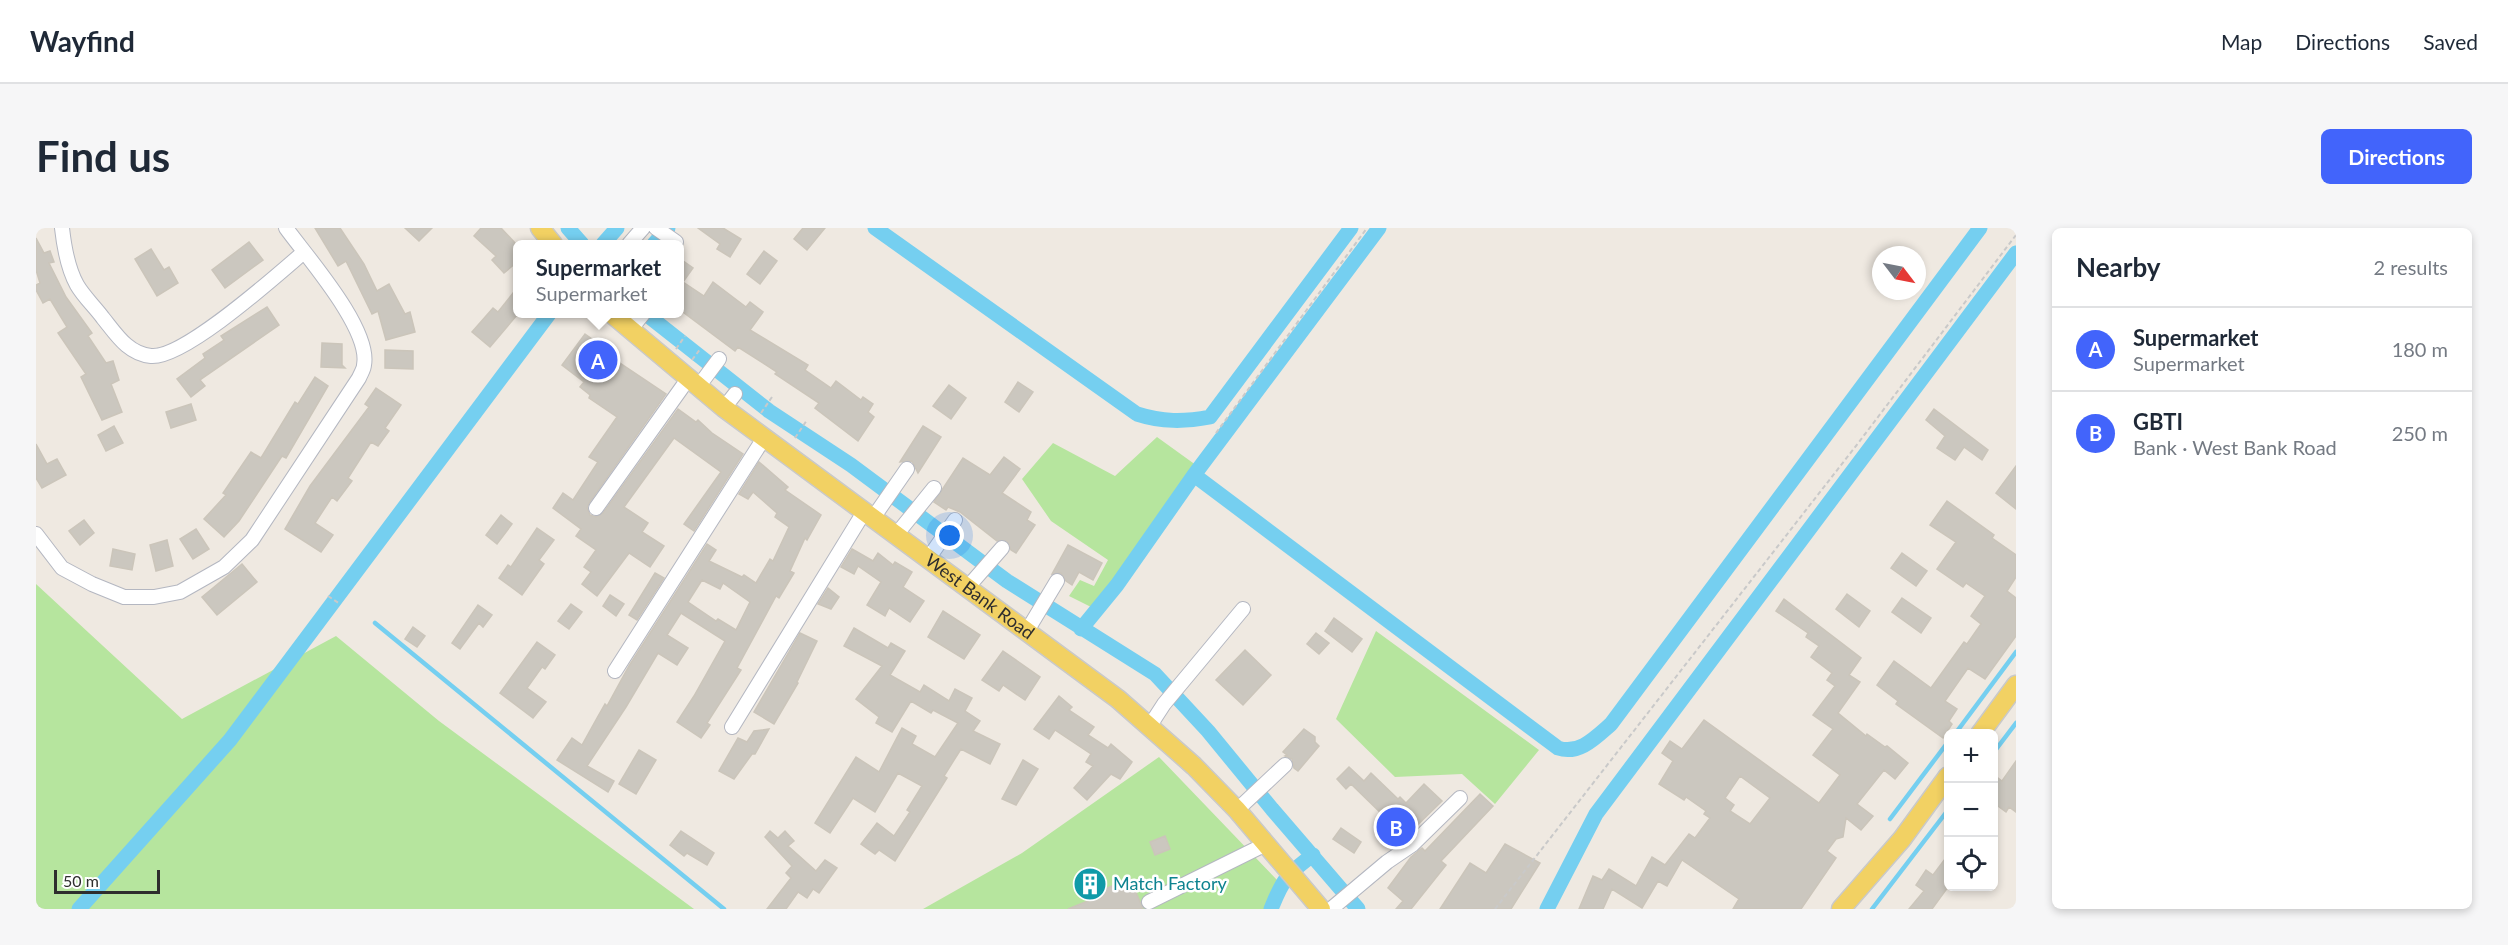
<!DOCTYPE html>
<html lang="en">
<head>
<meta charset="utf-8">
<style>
  body { margin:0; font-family:Lato,sans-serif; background:#f6f6f7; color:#1f2937 }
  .controls { position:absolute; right:18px; bottom:18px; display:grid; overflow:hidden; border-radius:9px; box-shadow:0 3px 9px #0003 }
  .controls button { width:54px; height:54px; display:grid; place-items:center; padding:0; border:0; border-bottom:2px solid #e0e1e3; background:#fff; color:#1f2937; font:30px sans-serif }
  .compass { position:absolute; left:1836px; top:18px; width:54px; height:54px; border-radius:50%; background:#fff; box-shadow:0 3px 9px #0003; rotate:122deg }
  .scale { position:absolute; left:18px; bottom:15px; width:106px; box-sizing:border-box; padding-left:6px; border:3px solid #2e2e2e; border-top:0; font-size:16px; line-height:21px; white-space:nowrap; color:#2e2e2e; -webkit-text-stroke:4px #fff; paint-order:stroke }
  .you { position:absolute; left:914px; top:308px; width:21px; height:21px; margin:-15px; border:4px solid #fff; border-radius:50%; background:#1a73e8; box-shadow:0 0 0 9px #1a73e833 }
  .badge { display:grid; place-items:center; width:39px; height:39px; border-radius:50%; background:#4264fb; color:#fff; font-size:20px; font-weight:700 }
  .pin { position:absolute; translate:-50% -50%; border:3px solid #fff; box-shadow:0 2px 6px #0006 }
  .popup { position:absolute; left:477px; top:12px; width:171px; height:78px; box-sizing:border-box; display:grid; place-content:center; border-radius:9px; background:#fff; filter:drop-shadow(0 2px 4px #0005); font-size:20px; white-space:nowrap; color:#747a83 }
  .popup b { font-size:22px; color:#1f2937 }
  .popup::after { content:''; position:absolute; left:50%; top:100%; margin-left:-12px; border:12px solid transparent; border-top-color:#fff }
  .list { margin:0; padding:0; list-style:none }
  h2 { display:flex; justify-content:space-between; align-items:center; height:78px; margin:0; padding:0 24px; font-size:26px }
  h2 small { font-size:20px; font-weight:400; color:#747a83 }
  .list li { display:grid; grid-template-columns:39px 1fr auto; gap:18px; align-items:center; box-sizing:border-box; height:84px; padding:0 24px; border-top:2px solid #e0e1e3 }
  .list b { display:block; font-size:22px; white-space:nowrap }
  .list p { margin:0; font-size:20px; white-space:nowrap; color:#747a83 }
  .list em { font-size:20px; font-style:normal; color:#747a83 }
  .icon { flex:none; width:33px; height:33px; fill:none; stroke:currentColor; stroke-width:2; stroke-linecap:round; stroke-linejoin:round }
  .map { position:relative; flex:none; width:1980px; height:681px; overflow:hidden; border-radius:9px }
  header { display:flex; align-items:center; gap:36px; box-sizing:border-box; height:84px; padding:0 30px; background:#fff; border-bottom:2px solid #e0e1e3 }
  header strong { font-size:28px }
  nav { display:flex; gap:33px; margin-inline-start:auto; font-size:21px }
  .intro { display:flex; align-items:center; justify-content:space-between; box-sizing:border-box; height:144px; padding:0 36px }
  h1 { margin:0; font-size:42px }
  .button { padding:15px 27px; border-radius:9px; background:#4264fb; color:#fff; font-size:21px; font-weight:700 }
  main { display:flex; gap:36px; padding:0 36px }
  aside { flex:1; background:#fff; border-radius:9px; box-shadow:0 3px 9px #0003 }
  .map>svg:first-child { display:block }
  .green { fill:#b6e59e }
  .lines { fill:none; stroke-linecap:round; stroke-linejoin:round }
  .stream { stroke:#75cff0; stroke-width:4.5 }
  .canal { stroke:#75cff0; stroke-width:15 }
  .building { fill:#cbc7bf; stroke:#cbc5ba; stroke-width:1.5; fill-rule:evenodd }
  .minor-casing { stroke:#b4b7c1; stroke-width:16 }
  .major-casing { stroke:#c9c9c9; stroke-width:21 }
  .path { stroke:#c9c9c9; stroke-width:2; stroke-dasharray:4.5 3; stroke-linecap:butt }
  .minor { stroke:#fff; stroke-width:14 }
  .major { stroke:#f2d163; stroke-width:18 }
  .labels { text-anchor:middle; stroke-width:5; stroke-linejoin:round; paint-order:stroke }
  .street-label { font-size:18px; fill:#2e2e2e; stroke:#fff }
  .culture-label { font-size:18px; fill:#0d838f; stroke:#fff; text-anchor:start }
</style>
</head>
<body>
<header>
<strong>Wayfind</strong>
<nav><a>Map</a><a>Directions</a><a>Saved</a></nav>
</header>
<div class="intro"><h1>Find us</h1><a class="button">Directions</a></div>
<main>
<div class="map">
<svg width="1980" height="681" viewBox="0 0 1980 681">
  <rect width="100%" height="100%" fill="#efe9e1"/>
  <path class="green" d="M1121,209l43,31 -107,140 -24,-12 11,-16 14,6 14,-26 -57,-39 -29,-42 31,-36 62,33z
    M0,356l146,135 154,-83 103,85 255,188h-658z
    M1340,403l163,119 -44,54 -33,-30 -67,3 -59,-58z
    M1123,529l120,125 -12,27h-344l99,-56z"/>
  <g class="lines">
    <path class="stream" d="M339,395l349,286
      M1919,506l61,-82
      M1958,524l22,-29
      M1854,591l58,-77
      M1836,681l76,-99"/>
    <path class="canal" d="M532,0l14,16
      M839,0l262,186c25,8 47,8 73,3l141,-189
      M567,16l14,-16
      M618,16l14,-16
      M610,86l123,97 82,54 156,116 148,93 53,57 64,78 86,100
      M1158,247l364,273c21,7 37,-10 53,-24l369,-496
      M1045,401l36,-44 77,-110 185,-247
      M43,681l151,-169 319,-426
      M1235,681c12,-30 16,-35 42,-54
      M1511,681l49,-95 420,-561"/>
  </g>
  <path class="building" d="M279,0h25l24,36 13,27 12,-7 16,30 5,-2 5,20 -29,8 -8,-29 -6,3 -26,-53 -8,5z
    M369,0h27l-13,13z
    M445,0h20l16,17v17l-13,11 -12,-13 4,-4 -22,-20z
    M662,0h25l18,11 -11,18 -13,-8 3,-5z
    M767,0h22l-18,22 -13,-11z
    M0,10l8,15 6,-2 4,11 -5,1 17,34 26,36 -4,3 18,27 7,-2 6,19 -8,4 11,28 -20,8 -21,-43 5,-3 -28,-41 9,-6 -17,-28 -7,4 -7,-13v-5l4,-2 -4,-13z
    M213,14l14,18 -38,28 -13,-18z
    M115,21l13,21 5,-3 9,16 -21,13 -22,-37z
    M728,23l13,10 -17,23 -13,-10z
    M643,30l14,10 -10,14 21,14 9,-14 33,25 4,-5 13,10 -13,18 58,35 -3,5 26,18 5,-7 25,19 2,-3 10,7 -5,8 6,5 -16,24 -43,-33 4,-5 -44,-29 2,-2 -39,-25 -3,4 -56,-42z
    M481,60v27l-27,32 -18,-15 21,-24 5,4z
    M231,79l12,18 -79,55 5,6 -14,11 -14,-18 28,-21 -2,-4 21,-14 -3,-4z
    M549,106l31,22 -2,3 52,35 -77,109 -2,5 3,7 6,2 7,-4 75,-104 18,13 2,-2 14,13 31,21 -49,77 -10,-7 37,-52 -47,-34 -50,69 24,16 -6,9 22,14 -14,21 -21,-14 -32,43 -15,-12 9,-12 -7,-5 12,-17 -20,-14 5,-7 -28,-21 10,-15 10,7 25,-38 -9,-5 28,-40 -28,-19 1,-3 -10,-8 4,-5 -22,-17z
    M286,115l20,1v21l3,3 -24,-1z
    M349,122l28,1v18l-28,-1z
    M279,149l13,9 -42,72 -4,-2 -43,65 -15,16 -20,-18 22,-24 -3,-2 28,-41 10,6 34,-56 3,2z
    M982,154l15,10 -14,20 -14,-10z
    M913,157l17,13 -15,21 -18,-13z
    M340,160l25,17 -16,23 4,3 -11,15 -7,-4 -23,36 4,3 -15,20 -5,-4 -17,26 18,12 -12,17 -36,-23 25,-43 59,-79 -4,-3z
    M155,176l5,16 -25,8 -5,-16z
    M1898,181l54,41 -6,10 -18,-13 -9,13 -18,-12 8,-12 -19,-16z
    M78,198l9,17 -17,8 -8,-16z
    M887,198l18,11 -23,36 -6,-12 -12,1z
    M0,216l11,20 10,-5 9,16 -24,13 -6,-10z
    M968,229l16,12 -18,24 29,19 -4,8 8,5 -19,28 -5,-3 -4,-9h-10l-37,-29 -12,-5 -2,3 -12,-8 29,-44 27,17z
    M723,234l29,25 -3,3 36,25 -14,25 -2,-2 -15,33 4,2 -15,25 -3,-2 -39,72 4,2 -34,53 3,2 -9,13 -24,-16 17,-26 31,-55 -44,-28 -14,22 21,13 -11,17 -19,-12 -32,54 -39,59 27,15 -6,11 -51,-32 15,-22 10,7 15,-27 8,-14 2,2 22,-40 78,-122 9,6 -7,11 33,16 2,-2 12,8 14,-24 3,2 16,-34 -14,-10 2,-4 -24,-21 -5,7 -9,-5zM666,352l18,9 3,-6 27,19 -14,28 -18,-11 -2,2 -28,-19z
    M1980,238v43l-20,-16z
    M1911,273l47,34 -2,3 24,17v22l-9,14 9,7v38l-31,43 -17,-11 -23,33 12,8 -8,12 3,3 -9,14 -47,-34 2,-3 -21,-16 17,-24 37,27 33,-46 3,2 14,-20 -10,-8 14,-20 -19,-13 -3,4 -26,-18 19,-27 -26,-17z
    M465,287l11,9 -15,20 -11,-9z
    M48,292l10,13 -14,12 -11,-14z
    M501,300l17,12 -15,20 5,4 -22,31 -23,-17 9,-13 3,2z
    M160,301l13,20 -16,10 -13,-20z
    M131,312l6,26 -17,5 -6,-26z
    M1032,317l34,18 -9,17 -14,-8 -7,13 -6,-4 -5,-8 -9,1z
    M77,321l22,5 -3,16 -22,-4z
    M816,321l21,12 5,-8 15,12 2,-3 17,10 -9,15 21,14 -14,21 -21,-14 -4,8 -18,-11 14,-23 -23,-16 -4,8 -13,-7z
    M1866,325l25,18 -11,15 -25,-18z
    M206,336l15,18 -40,33 -15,-18z
    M619,345l9,5 -27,42 -8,-5z
    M792,360l11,9 -8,12 -13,-5z
    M1811,366l23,17 -11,16 -23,-18z
    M574,367l14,9 -8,12 -13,-10z
    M1866,370l29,20 -10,15 -29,-21z
    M1748,371l77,59 -12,17 11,7 -22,31 28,23 1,-2 18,13 2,-1 21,17 -13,16 -11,-9 -27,34 16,12 -12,14 -15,-12 -3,19 -7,2 -9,12 9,7 -35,51h-68l6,-10 -57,-39 -15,26 -9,-5 -16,27 -30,-19 -9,20h-24l14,-33 9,4 7,-11 27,17 16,-29 13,8 24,-31 6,4 15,-20 -6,-4 2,-3 -20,-14 -2,3 -25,-16 14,-23 -11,-8 8,-12 12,8 22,-29 115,83 21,-28 -27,-20 20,-26 -20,-14 22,-29 -8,-6 5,-7 -21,-16 8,-11 -13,-9 2,-4 -32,-22zM1704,548l30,22 -20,26 -20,-13 4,-6 -9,-7z
    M535,376l11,8 -13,17 -11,-8z
    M442,377l14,10 -9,12 -4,-4 -19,26 -8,-6z
    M907,383l37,24 -16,24 -36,-22z
    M1298,390l28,21 -10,13 -27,-21z
    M377,399l12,9 -8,11 -12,-8z
    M818,400l34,20 3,-5 14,8 -15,24 30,17 4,-7 25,16 6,-12 17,9 -7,13 15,10 -7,10 27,13 -10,20 -29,-15 -17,27 3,2 -52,83 -16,-11 -4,4 -14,-10 16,-21 17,13 16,-24 -3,-2 15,-24 -24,-13 -23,39 -22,-14 -23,35 -15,-10 41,-66 23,15 23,-44 14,8 -4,8 23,13 23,-34 -25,-13 -2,3 -20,-12 -19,31 -16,-9 3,-6 -23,-18 26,-33 -38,-20z
    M764,405l17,8 -20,41 1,1 -24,41 -20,-12z
    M1280,405l13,10 -10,11 -12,-10z
    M501,414l18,13 -10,14 -3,-2 -15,21 19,14 -13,16 -33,-25z
    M1209,422l26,25 -28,30 -27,-25z
    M967,423l37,26 -15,23 -22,-15 -4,6 -17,-11z
    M1023,468l13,11 -3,3 25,17 -6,8 20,13 3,-4 21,18 -12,17 -9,-5 -24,26 -13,-12 19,-22 -7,-4 5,-8 -36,-24 -6,9 -15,-10z
    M733,501l-14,25h-3l-18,25 -15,-8 19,-33 9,4 7,-11z
    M1268,501l11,8v5l4,4 -21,25 -4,-3 -2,-9 -7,-3 2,-1 -4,-3z
    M603,522l17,10 -20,34 -17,-10z
    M987,532l15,9 -22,36 -14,-6z
    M1980,533v51l-7,-5 -3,5 -12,-9v-28l8,6z
    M1313,539l15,14 7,-8 27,26 2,-2 6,6 18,-19 18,17 -44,43 -16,-15 7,-8 -38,-37 -5,5 -9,-10z
    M1444,566l13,12 -52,55 5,4 -35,44h-15l7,-8 -15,-13 23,-31 11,-9 3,3z
    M1305,600l20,14 -7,11 -21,-14z
    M645,603l33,22 -7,12 -20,-12 -3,3 -14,-11z
    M734,603l8,7 7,-7 9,10 -6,5 28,25 9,-11 12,8 -18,25 -6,-4 -6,9 -9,-6 -12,17h-19l24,-31 -5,-5 6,-7 -27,-29z
    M1129,608l5,13 -15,6 -5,-13z
    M1469,616l35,19 -29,46h-71l30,-46 16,10z
    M1912,627v32l-16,22h-23l15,-18 -8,-6 10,-15 7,5z
    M1058,641l9,21 27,-12 13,31h-75l20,-8 -11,-25z"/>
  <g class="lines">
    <g class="minor-casing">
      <path id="minor" d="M26,0c2,18 6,41 15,57 7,12 18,22 26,33 13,16 25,36 48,38 33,3 126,-81 153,-104
        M620,0l20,14
        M593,16l14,-16
        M594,102l13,-16
        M662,159l21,-28
        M688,180l11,-14
        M560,280l92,-129
        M837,290l34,-49
        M0,306l26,34 30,16 32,13h30l26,-5 44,-25 28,-27 107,-162c2,-5 5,-9 5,-13 7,-36 -57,-108 -78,-137
        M860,307l38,-47
        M892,331l27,-39
        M931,360l35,-40
        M991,403l30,-50
        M579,443l149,-233
        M696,499l132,-215
        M1113,499l15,-23 79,-95
        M1201,582l48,-45
        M1113,674l117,-58
        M1295,681l56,-47 25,-17 48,-47"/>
    </g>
    <g class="major-casing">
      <g id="major">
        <path d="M504,0l13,16"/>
        <path id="s1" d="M576,86l112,94 394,291 76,67 43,44 84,99"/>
        <path d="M1944,506l36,-49"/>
        <path d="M1805,681l61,-70 46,-63"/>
      </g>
    </g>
    <path class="path" d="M640,121l9,-13
      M656,132l9,-12
      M725,185l11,-16
      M1180,205l151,-205
      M759,210l12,-18
      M292,368l12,8
      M1459,681l364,-467 157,-207"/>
    <use href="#minor" class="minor"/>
    <use href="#major" class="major"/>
  </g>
  <defs>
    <g id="building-disc" transform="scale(1.725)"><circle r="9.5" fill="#0f9aa8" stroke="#fff"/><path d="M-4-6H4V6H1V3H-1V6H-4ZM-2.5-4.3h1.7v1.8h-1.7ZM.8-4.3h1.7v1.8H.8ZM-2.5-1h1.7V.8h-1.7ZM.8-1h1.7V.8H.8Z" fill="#fff"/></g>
  </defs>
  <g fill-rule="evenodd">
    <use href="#building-disc" x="1054" y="656"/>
  </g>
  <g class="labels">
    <g class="street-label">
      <text dy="6" stroke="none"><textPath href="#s1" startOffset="464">West Bank Road</textPath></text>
    </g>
    <g class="culture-label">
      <text x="1077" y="662">Match Factory</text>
    </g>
  </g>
</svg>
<div class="controls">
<button>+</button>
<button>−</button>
<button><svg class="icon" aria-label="locate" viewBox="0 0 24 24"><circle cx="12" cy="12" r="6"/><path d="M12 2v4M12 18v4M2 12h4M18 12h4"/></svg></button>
</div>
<svg class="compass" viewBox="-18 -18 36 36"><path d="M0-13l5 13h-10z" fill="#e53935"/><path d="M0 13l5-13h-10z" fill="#747a83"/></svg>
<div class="scale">50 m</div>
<div class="you"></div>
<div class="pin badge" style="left:562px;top:132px">A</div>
<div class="popup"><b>Supermarket</b>Supermarket</div>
<div class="pin badge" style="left:1360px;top:599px">B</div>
</div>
<aside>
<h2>Nearby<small>2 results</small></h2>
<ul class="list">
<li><span class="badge">A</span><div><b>Supermarket</b><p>Supermarket</p></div><em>180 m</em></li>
<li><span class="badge">B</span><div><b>GBTI</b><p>Bank · West Bank Road</p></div><em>250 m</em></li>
</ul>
</aside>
</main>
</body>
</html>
